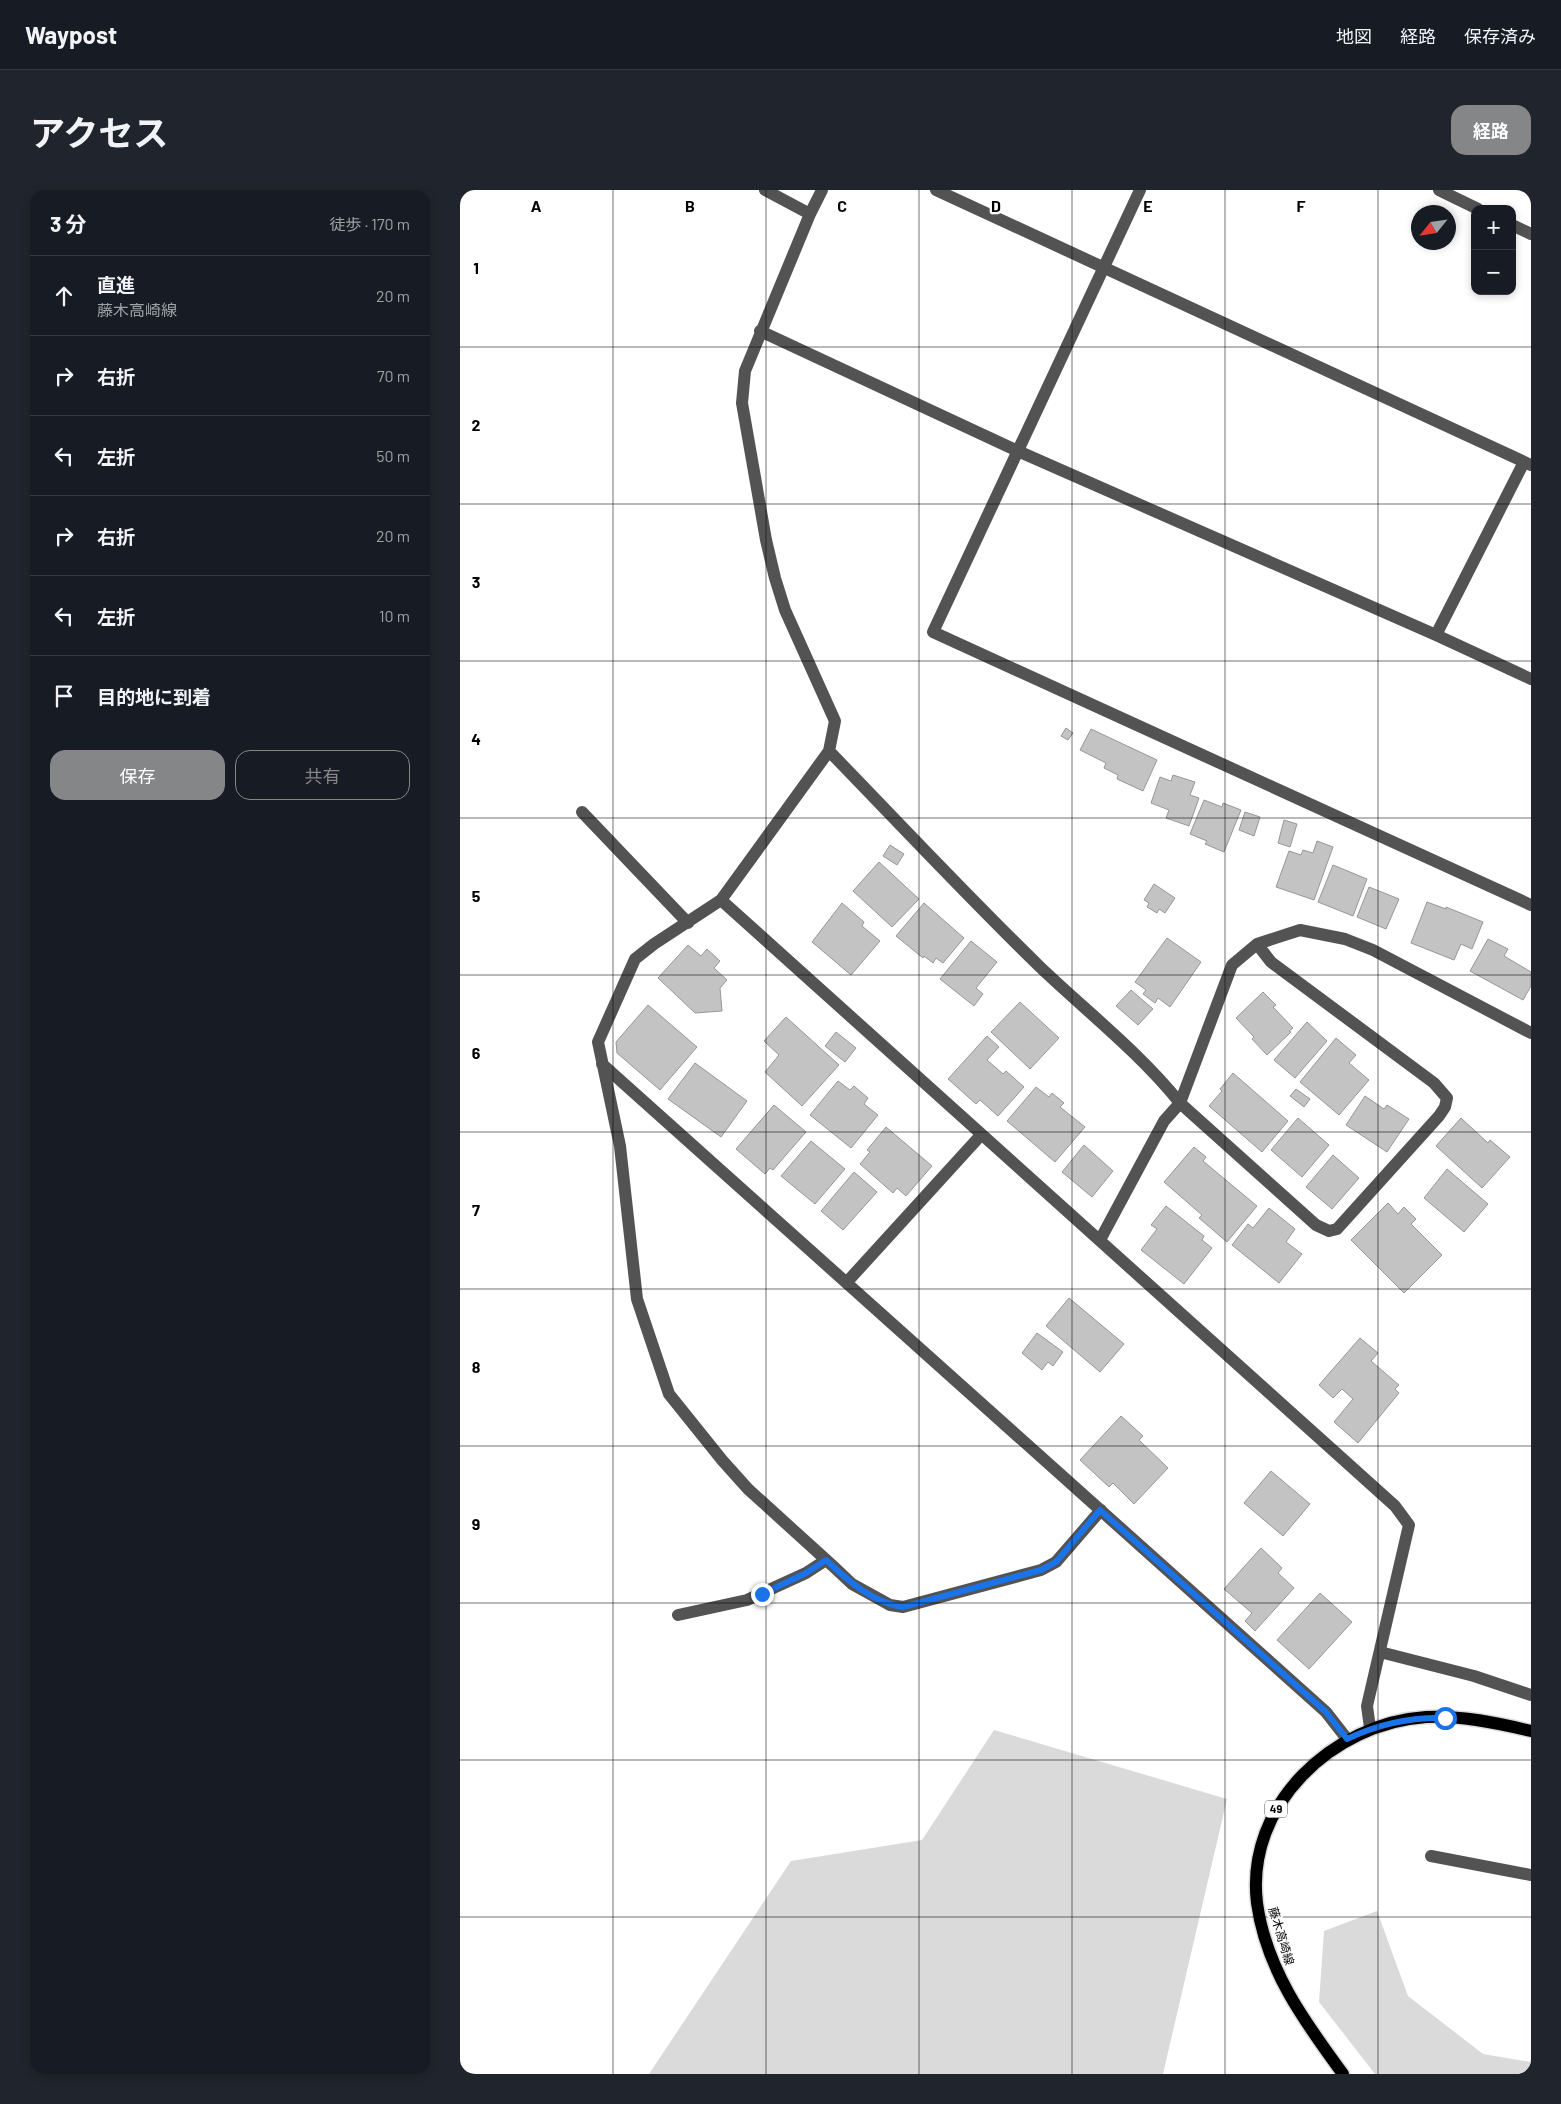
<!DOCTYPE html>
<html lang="ja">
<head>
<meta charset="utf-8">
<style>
  body { margin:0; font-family:Barlow,"Noto Sans JP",sans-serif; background:#20242c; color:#f1f3f6 }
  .controls { position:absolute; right:15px; top:15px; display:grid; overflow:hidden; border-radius:10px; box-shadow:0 2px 8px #0003 }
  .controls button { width:45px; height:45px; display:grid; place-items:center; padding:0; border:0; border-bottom:1px solid #363941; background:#171b24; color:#f1f3f6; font:25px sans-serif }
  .compass { position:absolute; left:951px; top:15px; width:45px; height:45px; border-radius:50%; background:#171b24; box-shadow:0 2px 8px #0003; rotate:240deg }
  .stop { position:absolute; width:15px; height:15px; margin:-11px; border:4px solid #1a73e8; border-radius:50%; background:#fff }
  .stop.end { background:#1a73e8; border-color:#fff; box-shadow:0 1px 5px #0008 }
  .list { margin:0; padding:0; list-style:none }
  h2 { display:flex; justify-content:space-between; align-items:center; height:65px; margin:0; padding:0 20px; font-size:21px }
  h2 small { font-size:16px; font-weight:400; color:#9ea1a6 }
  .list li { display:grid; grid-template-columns:32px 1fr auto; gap:15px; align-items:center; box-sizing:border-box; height:80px; padding:0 20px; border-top:1px solid #363941 }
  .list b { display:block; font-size:19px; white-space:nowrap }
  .list p { margin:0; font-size:16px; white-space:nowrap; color:#9ea1a6 }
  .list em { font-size:16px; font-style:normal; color:#9ea1a6 }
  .actions { display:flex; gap:10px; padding:15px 20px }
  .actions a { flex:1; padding:11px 0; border:1px solid #858687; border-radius:15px; text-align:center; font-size:18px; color:#858687 }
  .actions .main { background:#858687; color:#fff }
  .icon { flex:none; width:28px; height:28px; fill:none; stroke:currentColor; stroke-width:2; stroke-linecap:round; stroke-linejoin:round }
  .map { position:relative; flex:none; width:1071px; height:1884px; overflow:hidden; border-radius:15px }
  header { display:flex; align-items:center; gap:30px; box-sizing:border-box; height:70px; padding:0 25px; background:#171b24; border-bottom:1px solid #363941 }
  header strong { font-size:24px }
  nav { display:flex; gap:28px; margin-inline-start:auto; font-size:18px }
  .intro { display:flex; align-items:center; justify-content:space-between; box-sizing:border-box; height:120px; padding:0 30px }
  h1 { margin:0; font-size:35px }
  .button { padding:12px 22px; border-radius:15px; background:#858687; color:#fff; font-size:18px; font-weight:700 }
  main { display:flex; gap:30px; padding:0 30px }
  aside { flex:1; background:#171b24; border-radius:15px; box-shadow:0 2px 8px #0003 }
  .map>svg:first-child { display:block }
  .green { fill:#dadada }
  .building { fill:#c3c3c3; stroke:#979797 }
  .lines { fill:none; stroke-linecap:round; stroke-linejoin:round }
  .major-casing { stroke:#dbdbdb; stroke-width:15 }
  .minor { stroke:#535353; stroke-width:12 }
  .major { stroke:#000; stroke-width:12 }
  .route { stroke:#1a73e8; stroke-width:6 }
  .grid { fill:none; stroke:#000; stroke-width:1; stroke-opacity:0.55 }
  .labels { text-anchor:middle; stroke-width:4.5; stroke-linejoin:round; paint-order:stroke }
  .shield { fill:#fff; stroke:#4c4c4c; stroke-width:1 }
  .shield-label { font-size:11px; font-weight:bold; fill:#000 }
  .street-label { font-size:12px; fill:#000; stroke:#fff }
  .grid-label { font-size:16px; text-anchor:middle; font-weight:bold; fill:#000; stroke:#fff; stroke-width:4.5; stroke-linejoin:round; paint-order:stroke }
</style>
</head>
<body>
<header>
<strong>Waypost</strong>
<nav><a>地図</a><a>経路</a><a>保存済み</a></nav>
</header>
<div class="intro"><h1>アクセス</h1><a class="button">経路</a></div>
<main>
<aside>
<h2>3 分<small>徒歩 · 170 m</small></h2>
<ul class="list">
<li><svg class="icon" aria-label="ahead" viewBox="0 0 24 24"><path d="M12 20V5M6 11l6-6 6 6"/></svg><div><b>直進</b><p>藤木高崎線</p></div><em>20 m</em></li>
<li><svg class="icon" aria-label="right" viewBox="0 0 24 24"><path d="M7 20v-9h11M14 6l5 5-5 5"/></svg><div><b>右折</b></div><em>70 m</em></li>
<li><svg class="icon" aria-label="left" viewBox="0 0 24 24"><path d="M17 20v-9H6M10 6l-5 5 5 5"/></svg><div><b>左折</b></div><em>50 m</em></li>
<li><svg class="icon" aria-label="right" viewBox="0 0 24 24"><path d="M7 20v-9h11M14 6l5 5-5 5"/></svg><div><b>右折</b></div><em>20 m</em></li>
<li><svg class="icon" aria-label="left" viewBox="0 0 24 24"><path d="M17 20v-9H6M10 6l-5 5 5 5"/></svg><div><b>左折</b></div><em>10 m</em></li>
<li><svg class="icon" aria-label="arrive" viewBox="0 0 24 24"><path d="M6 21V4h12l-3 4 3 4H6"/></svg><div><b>目的地に到着</b></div></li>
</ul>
<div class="actions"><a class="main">保存</a><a>共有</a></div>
</aside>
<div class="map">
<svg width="1071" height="1884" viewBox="0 0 1071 1884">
  <rect width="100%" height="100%" fill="#fff"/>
  <path class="green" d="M534,1540l233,69 -64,275h-514l142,-213 131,-21z
    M917,1721l31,85 75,58 48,8v12h-156l-56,-72 5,-71z"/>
  <path class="building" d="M606,538l7,5 -5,7 -7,-4z
    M631,539l66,31 -14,31 -26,-12 1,-4 -14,-7 2,-5 -26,-13z
    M713,585l22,7 -5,13 9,3 -10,28 -23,-8 3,-8 -18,-7 9,-26 11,4z
    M744,610l18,7 1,-4 18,7 -17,42 -19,-8 2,-3 -17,-7z
    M785,622l15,5 -6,19 -15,-6z
    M824,630l13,4 -7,23 -12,-4z
    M857,651l16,6 -19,53 -38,-13 13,-36 12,4 2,-5 10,3z
    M430,655l14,9 -7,11 -14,-9z
    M419,672l40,37 -27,28 -39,-36z
    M873,675l34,14 -14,37 -35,-14z
    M694,694l21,14 -10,15 -6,-4 -2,4 -10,-6 2,-4 -5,-3z
    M909,697l30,12 -13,30 -29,-12z
    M967,712l19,7v-2l37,15 -11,27 -11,-5 -7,16 -43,-17z
    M382,713l22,19 -2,4 18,15 -29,34 -39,-33z
    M464,713l40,35 -21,25 -7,-5 -3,5 -9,-7 -1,2 -27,-22z
    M707,748l34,24 -31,45 -12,-9 -3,5 -12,-9 3,-4 -11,-8z
    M1028,749l20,10 -4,7 27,16v14l-8,14 -53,-29z
    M511,751l26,21 -21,26 7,6 -9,12 -34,-27z
    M228,755l13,11 6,-7 13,12 -6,7 13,12 -7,8 2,23 -27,2 -37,-35z
    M671,800l22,19 -15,16 -22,-19z
    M803,802l13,13 -3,2 20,21 -4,3 2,1 -24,23 -15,-16 2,-2 -18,-19z
    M560,812l39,36 -29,31 -39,-37z
    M188,815l49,42 -37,43 -43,-37 -1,-11z
    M326,827l53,48 -37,41 -37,-34 14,-17 -15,-14z
    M847,832l20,19 -32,37 -21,-18z
    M376,842l20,16 -11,14 -20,-16z
    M527,846l12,11 -12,13 16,14 3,-3 18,16 -26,29 -18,-16 -4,4 -28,-25z
    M876,848l20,17 -7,8 20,17 -30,35 -39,-33z
    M235,873l52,38 -26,36 -53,-38z
    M773,883l55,48 -26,31 -53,-46 13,-15 -2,-2z
    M378,891l12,9 4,-4 14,12 -4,6 14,11 -27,33 -41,-33z
    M576,897l13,10 3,-4 12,10 -4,4 25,20 -30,35 -48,-41z
    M836,899l14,10 -6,8 -14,-11z
    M905,906l19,13 3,-4 22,14 -22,33 -41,-27z
    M314,915l32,27 -33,38 -3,-2 -5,6 -29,-25z
    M838,928l31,27 -27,32 -31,-27z
    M1001,928l27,25 2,-3 20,17 -28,31 -46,-42z
    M426,937l46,39 -26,30 -9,-8 -4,5 -33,-29 10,-12 -3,-2z
    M351,951l34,28 -30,35 -34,-28z
    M624,955l29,26 -21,26 -30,-25z
    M734,957l12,10 -3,4 54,45 -30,36 -28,-24 3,-3 -38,-33z
    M873,965l26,23 -27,31 -26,-22z
    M987,979l41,35 -24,28 -40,-34z
    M394,982l23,20 -34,38 -22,-19z
    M928,1013l10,11 6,-7 12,12 -5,5 31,31 -38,38 -53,-53z
    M706,1016l38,30 -2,4 10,8 -28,36 -43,-34 16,-21 -6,-4z
    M809,1018l26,21 -9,13 16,12 -23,29 -47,-38 16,-21 5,4z
    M609,1108l55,46 -24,28 -54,-46z
    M577,1143l26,19 -10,14 -5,-4 -6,8 -20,-17z
    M900,1148l18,15 -7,8 28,24 -4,4 4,4 -41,50 -24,-21 19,-23 -11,-10 -9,9 -14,-13z
    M661,1226l22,20 -4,4 29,28 -34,36 -21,-21 -4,4 -29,-27z
    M811,1281l39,33 -27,32 -39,-33z
    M801,1358l21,20 -4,5 16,15 -39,43 -10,-10 7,-8 -28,-24z
    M860,1403l32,29 -43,47 -32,-29z"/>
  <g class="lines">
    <g class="major-casing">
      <path id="major" d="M883,1884c-39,-53 -77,-105 -86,-171 -12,-98 76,-180 169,-186 34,-2 72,6 105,14"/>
    </g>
    <path class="minor" d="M305,0l45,24
      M362,0l-12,24 -65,157 -3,32 24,137 9,38 10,32 50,111 -6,30 -108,149 -67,44 -19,15 -37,83 22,104 17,153 32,95 53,66 26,29 86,78 18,17 38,21 13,2 138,-37 15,-8 45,-52
      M476,0l595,275
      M680,0l-207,442 598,273
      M979,0l39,19
      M1052,35l19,9
      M300,141l260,121 416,183 95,44
      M976,445l88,-173
      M369,561c70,72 138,145 210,215 47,45 100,86 141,137l136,122 13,6 8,-2 102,-113 6,-9 2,-9 -13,-15 -163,-121 -14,-18
      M122,622l106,111
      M261,710l674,606 14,19 -42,181 3,22
      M142,874l724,648 21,27
      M640,1050l64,-119 16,-18 52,-138 25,-21 43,-14 45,9 28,11 158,83
      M387,1092l134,-147
      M218,1425l69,-15 59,-27 20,-13
      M920,1462l94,24 57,19
      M971,1666l100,19"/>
    <use href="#major" class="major"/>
  </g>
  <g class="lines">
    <path class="route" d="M302,1404l44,-21 20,-13c21,20 47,43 77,47l138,-37 15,-8 44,-52 226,202 21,27c31,-15 64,-22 98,-21"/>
  </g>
  <path class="grid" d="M153,0v1884M306,0v1884M459,0v1884M612,0v1884M765,0v1884M918,0v1884M0,157h1071M0,314h1071M0,471h1071M0,628h1071M0,785h1071M0,942h1071M0,1099h1071M0,1256h1071M0,1413h1071M0,1570h1071M0,1727h1071"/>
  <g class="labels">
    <rect class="shield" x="805" y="1610.5" width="22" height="17" rx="4"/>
    <g class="shield-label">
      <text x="816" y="1623">49</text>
    </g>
    <g class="street-label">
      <text transform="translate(821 1746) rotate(73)" y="4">藤木高崎線</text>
    </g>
  </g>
  <g class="grid-label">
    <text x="76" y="22">A</text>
    <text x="230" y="22">B</text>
    <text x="382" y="22">C</text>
    <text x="536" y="22">D</text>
    <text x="688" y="22">E</text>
    <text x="841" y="22">F</text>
    <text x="16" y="84">1</text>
    <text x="16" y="241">2</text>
    <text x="16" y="398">3</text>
    <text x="16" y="555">4</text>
    <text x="16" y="712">5</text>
    <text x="16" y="869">6</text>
    <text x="16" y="1026">7</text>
    <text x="16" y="1183">8</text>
    <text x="16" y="1340">9</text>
  </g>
</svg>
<div class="controls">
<button>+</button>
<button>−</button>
</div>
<svg class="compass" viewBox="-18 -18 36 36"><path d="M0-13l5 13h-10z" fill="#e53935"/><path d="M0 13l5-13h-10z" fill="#9ea1a6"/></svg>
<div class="stop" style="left:985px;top:1528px"></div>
<div class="stop end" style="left:302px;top:1404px"></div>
</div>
</main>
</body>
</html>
